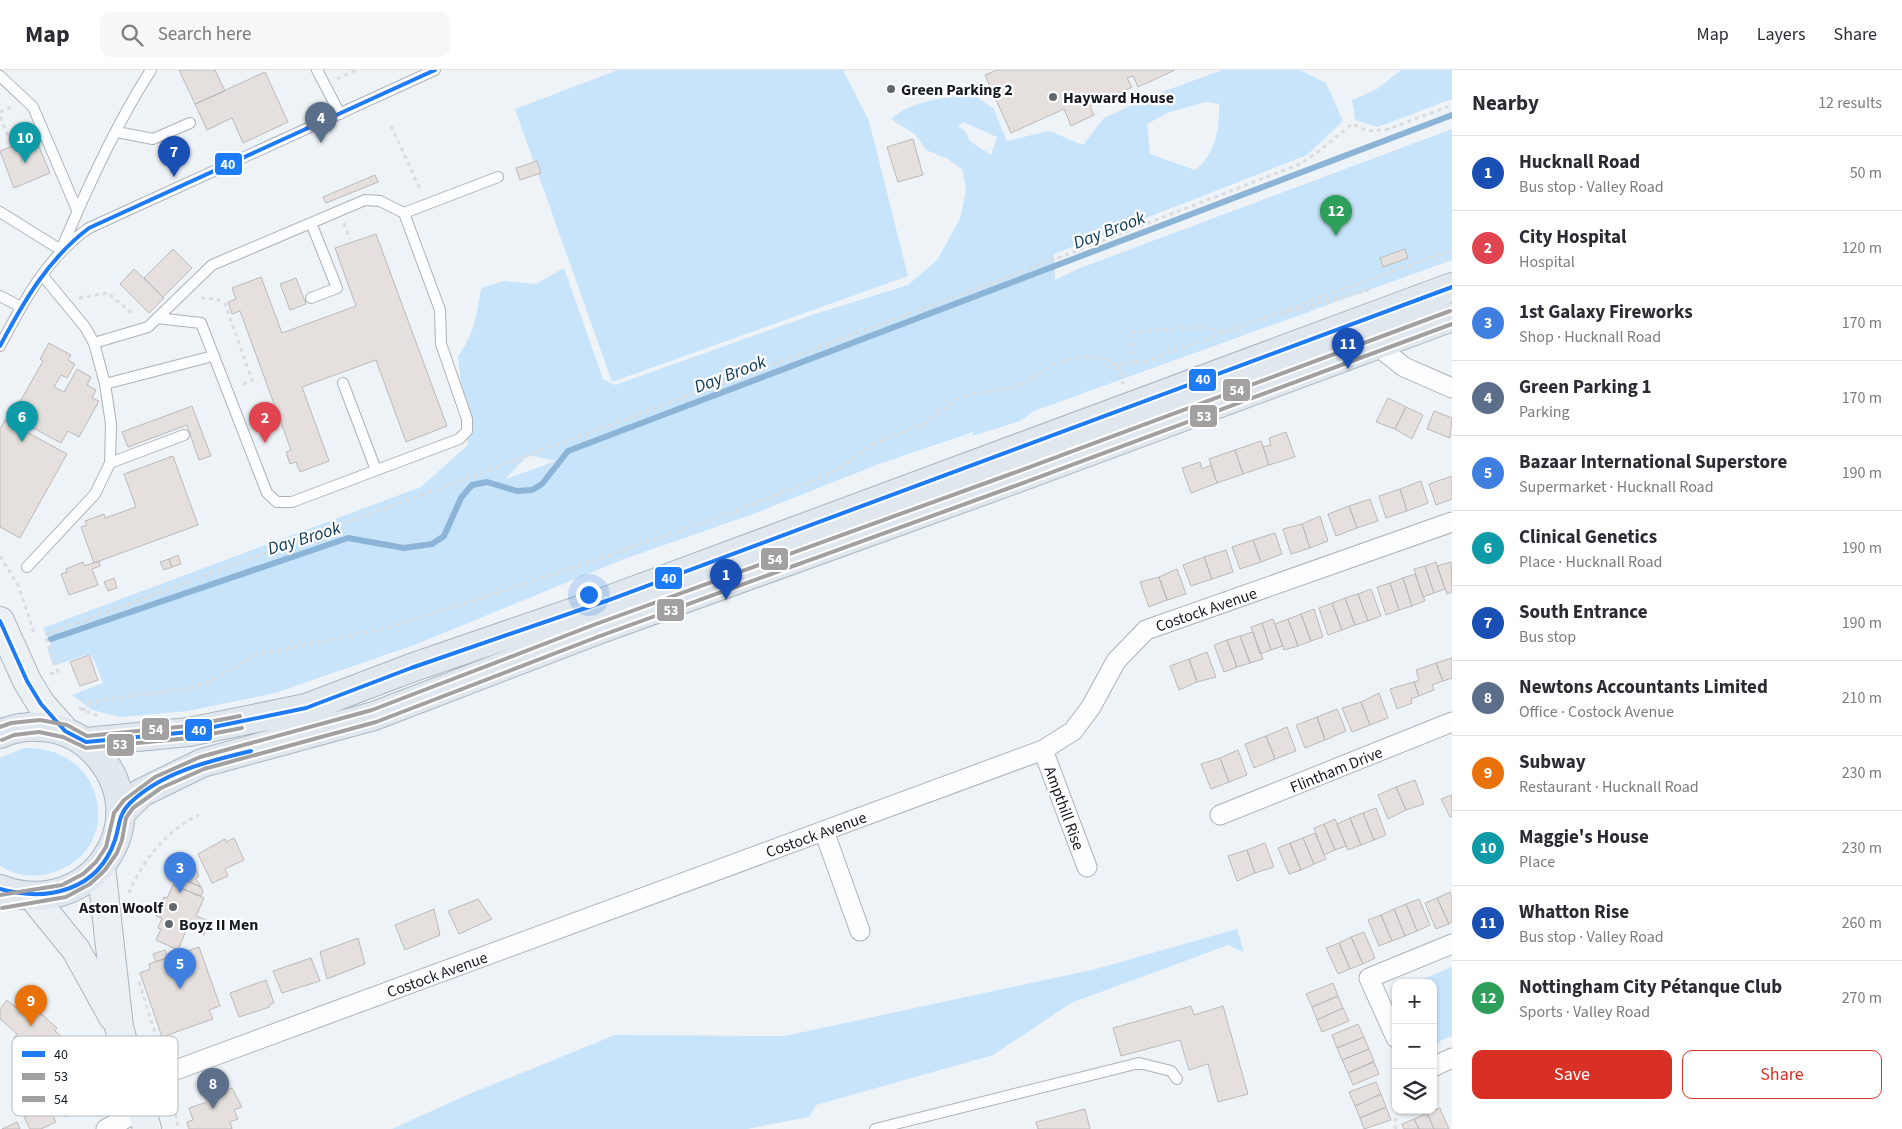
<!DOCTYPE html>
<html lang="en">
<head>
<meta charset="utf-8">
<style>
  body { margin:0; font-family:"Source Sans 3",sans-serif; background:#f7f7f7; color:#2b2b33 }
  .controls { position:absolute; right:15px; bottom:15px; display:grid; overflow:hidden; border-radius:10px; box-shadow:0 1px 4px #0004 }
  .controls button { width:45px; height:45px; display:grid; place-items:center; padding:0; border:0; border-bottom:1px solid #e1e1e2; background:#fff; color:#2b2b33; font:25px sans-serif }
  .you { position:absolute; left:588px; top:524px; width:18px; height:18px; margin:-12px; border:4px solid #fff; border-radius:50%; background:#1a73e8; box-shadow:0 0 0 8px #1a73e833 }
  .badge { display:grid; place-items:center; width:32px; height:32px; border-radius:50%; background:#d93025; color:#fff; font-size:16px; font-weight:700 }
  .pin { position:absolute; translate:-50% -41px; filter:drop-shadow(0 1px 2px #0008) }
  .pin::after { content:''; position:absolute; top:26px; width:18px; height:15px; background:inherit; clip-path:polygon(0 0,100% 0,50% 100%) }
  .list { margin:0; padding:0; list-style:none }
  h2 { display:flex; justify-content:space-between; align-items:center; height:65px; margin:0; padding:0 20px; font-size:21px }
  h2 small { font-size:16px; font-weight:400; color:#7c7c81 }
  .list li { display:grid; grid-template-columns:32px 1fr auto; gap:15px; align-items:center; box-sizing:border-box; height:75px; padding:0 20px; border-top:1px solid #e1e1e2 }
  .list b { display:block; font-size:19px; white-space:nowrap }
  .list p { margin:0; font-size:16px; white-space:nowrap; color:#7c7c81 }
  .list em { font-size:16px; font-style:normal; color:#7c7c81 }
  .actions { display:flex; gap:10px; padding:15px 20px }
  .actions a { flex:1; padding:11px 0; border:1px solid #d93025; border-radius:10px; text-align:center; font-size:18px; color:#d93025 }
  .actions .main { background:#d93025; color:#fff }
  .icon { flex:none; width:28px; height:28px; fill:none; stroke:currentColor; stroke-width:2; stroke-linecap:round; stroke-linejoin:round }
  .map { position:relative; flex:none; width:1452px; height:1059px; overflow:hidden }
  header { display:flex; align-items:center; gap:30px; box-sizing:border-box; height:70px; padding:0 25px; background:#fff; border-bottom:1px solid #e1e1e2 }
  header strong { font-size:24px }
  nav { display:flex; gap:28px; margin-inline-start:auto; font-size:18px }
  .search { width:350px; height:45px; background:#f7f7f7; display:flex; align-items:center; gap:12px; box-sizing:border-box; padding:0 18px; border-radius:10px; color:#7c7c81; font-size:19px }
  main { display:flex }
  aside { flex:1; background:#fff }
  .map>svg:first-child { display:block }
  .green { fill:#c8e4fa; fill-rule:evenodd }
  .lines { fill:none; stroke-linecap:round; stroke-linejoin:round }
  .stream { stroke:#8bb4d6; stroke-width:6 }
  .building { fill:#e5e0dd; stroke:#bbbaba }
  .lane-casing { stroke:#adb2b7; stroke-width:12 }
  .street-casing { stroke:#adb2b7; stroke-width:21 }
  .primary-casing { stroke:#acb6bf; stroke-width:30 }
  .highway-casing { stroke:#acb6bf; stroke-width:30 }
  .path { stroke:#dadcde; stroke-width:3; stroke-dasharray:4 4; stroke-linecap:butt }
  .lane { stroke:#fcfdfe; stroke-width:10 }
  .street { stroke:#fcfdfe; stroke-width:19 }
  .primary { stroke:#ebf0f5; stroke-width:28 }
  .highway { stroke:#e0e7ee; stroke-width:28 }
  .bus-1-casing { stroke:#fff; stroke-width:8 }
  .bus-2-casing { stroke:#fff; stroke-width:8 }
  .bus-3-casing { stroke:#fff; stroke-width:8 }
  .bus-1 { stroke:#1e7bf6; stroke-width:4 }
  .bus-2 { stroke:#a2a0a0; stroke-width:4 }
  .bus-3 { stroke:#a2a0a0; stroke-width:4 }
  .poi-dot { fill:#61676c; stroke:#fff; stroke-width:2 }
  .labels { text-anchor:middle; stroke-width:4.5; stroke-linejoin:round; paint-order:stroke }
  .poi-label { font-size:16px; font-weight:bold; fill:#151b21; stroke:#fff; text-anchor:start }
  .street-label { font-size:16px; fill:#151b21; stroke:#fff }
  .water-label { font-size:18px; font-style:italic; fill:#093857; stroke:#fff }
  .key { fill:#fff; stroke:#b9bbbc; stroke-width:1 }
  .key-label { font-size:14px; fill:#151b21 }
  .line-badge { stroke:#fff; stroke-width:2 }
  .badge-label { font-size:14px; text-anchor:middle; font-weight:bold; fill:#fff }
</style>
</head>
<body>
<header>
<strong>Map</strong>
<div class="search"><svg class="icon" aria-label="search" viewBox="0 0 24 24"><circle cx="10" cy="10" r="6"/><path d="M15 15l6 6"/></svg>Search here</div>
<nav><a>Map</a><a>Layers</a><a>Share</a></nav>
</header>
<main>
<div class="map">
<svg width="1452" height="1059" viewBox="0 0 1452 1059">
  <rect width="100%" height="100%" fill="#eef3f8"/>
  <path class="green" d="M618,0h225l26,51 39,155 -296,106 -97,-273z
    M1222,0h78l26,13 17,38 -36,34 -253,99 1,26 25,-12 372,-139v131l-418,151 -14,10 -48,15 1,-4 -94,32 -126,50 -129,45 -210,86 -139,48 -87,18 -68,6 -28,-7 -20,-15 31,-12 -9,-23 -5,-6 -36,12 -6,-19 4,-2 -8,-17 378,-141 47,-42 -10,-89c15,-19 20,-45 23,-68l23,-7 32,3 28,-16 39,111 12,6 200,-71 93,-29 29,-25 23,-41 6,-28 -3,-21 -15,-11 -22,-9 -10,-15 -25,-16c21,-19 54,-21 81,-25l21,14 14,33 42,-10 34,14 21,-27 45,-21zM1205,32l14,2c1,24 -4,52 -24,66l-45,-16 -3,-30 20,-11zM963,52l34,15 -6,18 -21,-14 -5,-10 -7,-5zM528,385l28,6 -50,18v-1z
    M1401,0h51v29l-74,28 -23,-7 -3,-20 25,-11z
    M24,678c84,-3 102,104 27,125 -17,5 -36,3 -51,-7v-108z
    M1237,859l7,23 -16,-7 -157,58 -78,52 -177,50 -7,12 -62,12h-355l75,-34 148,-60 170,1 311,-67z
    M1452,897v69l-12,5 -7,9v-67h-35l8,-4 10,3z"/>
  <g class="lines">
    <path class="stream" d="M51,569l297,-101 56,10 28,-4 12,-8 17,-38 11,-13 15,-3 30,9 15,-1 10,-6 26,-33 884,-336"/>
  </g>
  <path class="building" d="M179,0h36l10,21 -30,13z
    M997,0h178l-37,17 -5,-11 -6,2 5,9 -42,19 4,9 -23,11 -7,-17 -53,24 -26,-58z
    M265,2l23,50 -45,21 -11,-25 -25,12 -12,-26z
    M35,67l15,36 -36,15 -14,-37z
    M913,69l10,36 -25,7 -11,-35z
    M537,91l4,12 -21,7 -4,-12z
    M375,105l3,7 -52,21 -3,-6z
    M376,164l71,192 -41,16 -30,-82 -74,27 27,74 -29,11 -4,-10 -6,2 -4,-12 5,-2 -51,-139 -8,3 -4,-12 8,-3 -4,-11 29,-11 21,56 74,-27 -21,-58z
    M173,179l19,19 -29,29 -19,-19z
    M1405,179l3,9 -25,9 -3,-9z
    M134,199l30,29 -15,15 -29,-29z
    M296,208l10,26 -16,6 -10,-26z
    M49,273l22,12 -3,5 7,4 -8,14 -6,-3 -7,12 10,5 13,-23 14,8 -4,8 9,5 -4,8 7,3 -20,36 -11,-6 -7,12 -35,-19 -3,6 44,24 -47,84 -20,-11v-98l5,-9 4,1 34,-60 -3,-2z
    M1388,328l18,9 -11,22 -19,-7z
    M192,336l19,50 -12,4 -12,-35 -59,22 -6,-15z
    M1406,337l17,8 -11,24 -17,-10z
    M1434,341l18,7 -2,20 -23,-9z
    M1286,362l9,25 -26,8 -6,-18 8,-2 -2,-7z
    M1261,371l8,24 -26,9 -8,-24z
    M1235,380l8,24 -26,9 -8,-24z
    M173,386l25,69 -104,38 -13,-36 6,-2 -2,-4 19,-7 1,4 31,-11 -12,-33z
    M1200,392l2,7 9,-4 6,18 -26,10 -9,-25z
    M1452,406v23l-16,6 -7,-21z
    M1421,411l7,22 -21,8 -7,-22z
    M1400,419l7,22 -21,7 -7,-22z
    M1370,429l8,22 -21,7 -8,-22z
    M1349,436l8,22 -21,8 -8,-22z
    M1320,446l8,25 -18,7 -8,-24z
    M1302,454l8,24 -19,6 -8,-25z
    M1275,463l7,21 -21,8 -8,-22z
    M1253,470l8,22 -21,7 -8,-22z
    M1226,480l7,22 -21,7 -8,-22z
    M178,485l3,9 -9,3 -3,-8z
    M1204,487l8,22 -21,7 -8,-21z
    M169,489l3,8 -8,3 -4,-8z
    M99,491l1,5 -8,3 6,16 -29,10 -8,-21 6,-2 -1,-3 17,-7 1,4z
    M1436,492l9,27 -11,4 -9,-27z
    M1451,492l1,30 -5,2 -10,-28z
    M1425,496l9,27 -11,4 -9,-28z
    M1177,499l9,25 -19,6 -8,-23z
    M1415,504l10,27 -13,5 -9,-28z
    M1159,507l8,23 -18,7 -9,-25z
    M114,508l3,10 -9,3 -4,-9z
    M1403,508l9,28 -13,4 -9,-27z
    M1390,513l9,27 -13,5 -9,-28z
    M1371,519l10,27 -13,5 -10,-27z
    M1358,524l10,27 -13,4 -10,-27z
    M1345,528l10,27 -13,5 -10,-27z
    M1332,533l10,27 -14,5 -9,-27z
    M1314,539l9,28 -12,4 -10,-27z
    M1301,544l10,27 -13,5 -10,-27z
    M1273,549l10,27 -12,4 -9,-27z
    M1288,549l10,27 -14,4 -9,-26z
    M1262,553l9,27 -11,4 -9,-27z
    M1253,562l10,27 -13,4 -10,-27z
    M1240,566l10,27 -13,4 -10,-27z
    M1227,570l10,27 -13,5 -10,-27z
    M1207,582l9,25 -19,5 -8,-23z
    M89,585l9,25 -18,6 -10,-24z
    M1452,588v20l-9,3 -7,-18z
    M1189,589l8,23 -18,8 -9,-24z
    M1436,593l7,18 -11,4 2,5 -15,6 -5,-14 5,-2 -3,-10z
    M1414,612l5,14 -8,3 1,4 -15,6 -7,-20z
    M1379,623l9,25 -18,7 -9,-23z
    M1361,632l9,23 -18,7 -10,-24z
    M1337,639l9,22 -21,9 -8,-23z
    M1317,647l8,23 -20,8 -9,-23z
    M1287,657l9,24 -21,8 -9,-23z
    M1266,666l9,23 -21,9 -9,-24z
    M1238,680l9,25 -18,7 -9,-24z
    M1220,688l9,24 -18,7 -10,-25z
    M1415,710l9,24 -18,6 -10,-23z
    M1396,717l10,23 -18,9 -10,-24z
    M1452,725v21l-2,1 -9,-18z
    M1376,738l10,27 -12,5 -11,-27z
    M1363,743l11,27 -13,5 -11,-27z
    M1350,748l11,27 -13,5 -11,-26z
    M1335,749l11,27 -11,4 -11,-26z
    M1324,754l11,26 -11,5 -10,-27z
    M1315,763l11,26 -12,5 -11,-26z
    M234,768l10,22 -19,9 3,7 -16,7 -14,-29 27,-15 1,3z
    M1303,768l11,26 -13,6 -11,-27z
    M1265,773l9,24 -19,6 -8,-23z
    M1290,773l11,27 -12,4 -11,-26z
    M1247,780l8,23 -18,8 -9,-25z
    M191,790l8,16 -3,3 5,8 -25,-11 7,-11z
    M176,806l25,11 2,5 -2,4 -28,-11z
    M173,815l31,13 -8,18 13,5 -5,14 -17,-7 -9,22 -22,-10 5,-11 -3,-1 4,-10 -6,-2 8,-19 3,1z
    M1450,822l2,6v24l-3,2 -12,-26z
    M1437,828l12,26 -13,5 -11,-26z
    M478,829l14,20 -33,15 -11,-23z
    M1419,829l11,26 -13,6 -11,-27z
    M1406,834l11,27 -12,5 -11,-27z
    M434,839l6,26 -35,15 -10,-25z
    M1394,839l11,27 -13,5 -11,-26z
    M1381,845l11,26 -13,5 -11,-26z
    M1364,862l11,26 -12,6 -12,-27z
    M1351,867l12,27 -13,5 -11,-26z
    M358,868l7,26 -38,15 -7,-27z
    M1339,873l11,26 -12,5 -12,-26z
    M199,877l21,59 -11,4 4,9 -51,18 -22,-64 10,-4 -1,-5z
    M165,880l3,7 -12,5 -3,-8z
    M311,888l9,23 -38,12 -9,-22z
    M266,910l8,23 -5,2 1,2 -31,10 -9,-24z
    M1333,913l5,13 -26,11 -6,-13z
    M1338,926l5,12 -26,12 -5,-13z
    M7,930l11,9 4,-5 11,9 3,-4 21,19 -2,3 9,8 -2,3 5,5 -21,25 -18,-16 2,-3 -17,-14 4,-5 -17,-15v-10z
    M1191,936l3,9 29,-9 25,88 -30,8 -10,-38 -19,6 -9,-30 -59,16 -8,-28z
    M1343,938l6,13 -27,11 -5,-12z
    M1358,954l6,13 -27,11 -5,-13z
    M1364,967l5,12 -27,11 -5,-12z
    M1369,979l5,12 -26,12 -6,-13z
    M1374,992l5,12 -26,11 -5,-12z
    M81,1006l14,24 -29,17 -14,-24z
    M1376,1012l5,12 -26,12 -6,-14z
    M232,1018l10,19 -8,3 4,9 -8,3 2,7h-43l-2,-7 6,-2 -4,-12 18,-6 -2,-4z
    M1381,1024l5,13 -26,11 -5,-12z
    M42,1031l3,6 3,-1 8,16 -15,7h-11l-6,-12 7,-3 -3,-6z
    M1386,1037l5,13 -27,9 -4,-11z
    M1440,1038l1,3 8,18h-15l-7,-16z
    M1085,1039l5,20h-52l-2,-7z
    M1427,1043l7,16h-15l-5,-10z
    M1414,1049l5,10h-15l-2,-5z
    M17,1052l3,7h-18z"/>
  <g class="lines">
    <g class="lane-casing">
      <path id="lane" d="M317,0l23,44
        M0,6l33,31 44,103
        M117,62l36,7 37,-16
        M0,142l61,38c25,-60 55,-126 90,-180
        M404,143l94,-36
        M0,226l21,11
        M311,228l26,-10 -26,-65
        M94,273l54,-16 64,-62 153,-65 15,1 24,12 36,97 1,34 26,75v12l-8,8 -167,63h-15l-10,-9 -66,-170 -44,-5
        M0,276c22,-42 48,-91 89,-118l346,-158
        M343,313l33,87
        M105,314l108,-28
        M110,393l74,-28
        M27,497l68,-73 15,-31 1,-39 -6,-40 -11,-41 -9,-16 -42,-51
        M875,1059l264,-66 32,8 6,8"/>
    </g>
    <g class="street-casing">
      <path id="street" d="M1376,275l28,22 48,21
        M1043,680l44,117
        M1220,745l232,-93
        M824,761l36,100
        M1396,968l-27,-60 83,-34
        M1433,997l19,-9
        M135,1015l908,-335 30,-19 18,-24 25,-46 30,-31 306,-108
        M106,1059l35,-19"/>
    </g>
    <g class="primary-casing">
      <path id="primary" d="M0,551l27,60 14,23 24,27
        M101,796l18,161 28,102
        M33,827l43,53 37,67"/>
    </g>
    <g class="highway-casing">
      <path id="highway" d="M0,664c18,-8 36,-9 56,-5 15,4 28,11 39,23 65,68 -5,171 -95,137
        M86,672l103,-10 117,-24 105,-40 195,-67 846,-314
        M120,744l21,-21 61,-30 172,-47 224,-86 412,-149 442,-164"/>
    </g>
    <path class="path" d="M337,9l19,-9
      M0,42l11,-5
      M0,47l12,29
      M391,56l30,65
      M344,153l6,16
      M79,228l29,-5 26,22
      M201,228l16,1 8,5 27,76 -11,5
      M1280,244l89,-24
      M1133,293l-3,-31 69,-5 24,4
      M1117,296l6,18
      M0,486l19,31 16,49
      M50,604l8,-2 -13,-37 1013,-377 242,-94 19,-13 33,-27 16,7 21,-2 63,-24
      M79,638l19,8
      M83,641l4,-6 14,-5 90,-12 20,-7 46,-26 130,-27 171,-55 190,-67 88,-35 39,-28 49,-19 33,-25 14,-5 40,-6 16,-7 30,-19 30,-6 22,4 8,6 28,-5 307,-111
      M129,823c12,-31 39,-64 70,-78
      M139,912l23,73
      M172,1020l6,39
      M1396,1059l-2,-5 5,-14"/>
    <use href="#lane" class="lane"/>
    <use href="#street" class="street"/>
    <use href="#primary" class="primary"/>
    <use href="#highway" class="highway"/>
    <g class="bus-1-casing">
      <path id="bus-1" d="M0,276c24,-45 48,-87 89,-118l346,-158
        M0,551l27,60 14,23 24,27 21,11 103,-10 117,-24 105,-40 195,-67 846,-314
        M0,819c47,13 98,2 115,-49 5,-15 3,-25 15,-37 32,-31 79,-42 121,-52"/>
    </g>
    <g class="bus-2-casing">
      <path id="bus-2" d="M2,670l12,-5 25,-3 24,5 23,11 104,-10 52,-10
        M2,838l64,-11 24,-13 15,-14 12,-17 5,-13 4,-22 7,-10 28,-20 43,-19 172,-47 224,-86 412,-149 440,-163"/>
    </g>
    <g class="bus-3-casing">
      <path id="bus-3" d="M0,657l11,-4 29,-3 27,5 20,11 101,-10 52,-10
        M0,825l62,-10 21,-11 13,-12 10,-15 8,-34 10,-13 31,-23 45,-20 172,-47 224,-86 412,-149 442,-164"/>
    </g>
    <use href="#bus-1" class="bus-1"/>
    <use href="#bus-2" class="bus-2"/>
    <use href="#bus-3" class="bus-3"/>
  </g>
  <g class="poi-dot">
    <circle cx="891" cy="19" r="5"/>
    <circle cx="1053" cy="27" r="5"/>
    <circle cx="173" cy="837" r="5"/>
    <circle cx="169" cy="854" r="5"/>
  </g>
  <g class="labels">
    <g class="poi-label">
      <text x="901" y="25">Green Parking 2</text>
      <text x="1063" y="33">Hayward House</text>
      <text x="163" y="843" text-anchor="end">Aston Woolf</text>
      <text x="179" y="860">Boyz II Men</text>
    </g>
    <g class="street-label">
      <text transform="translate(1206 539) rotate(-19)" y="6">Costock Avenue</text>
      <text transform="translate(1336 699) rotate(-22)" y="6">Flintham Drive</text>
      <text transform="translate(1065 738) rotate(70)" y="6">Ampthill Rise</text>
      <text transform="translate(816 764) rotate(-20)" y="6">Costock Avenue</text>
      <text transform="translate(437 904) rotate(-20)" y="6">Costock Avenue</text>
    </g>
    <g class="water-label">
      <text transform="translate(1109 160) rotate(-21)" y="6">Day Brook</text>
      <text transform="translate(730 304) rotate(-21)" y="6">Day Brook</text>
      <text transform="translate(304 468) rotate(-17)" y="6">Day Brook</text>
    </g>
  </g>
  <rect x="12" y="966" width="166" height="80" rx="8" class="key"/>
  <rect x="22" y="981" width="23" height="6" fill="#1e7bf6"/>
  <rect x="22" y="1003" width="23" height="7" fill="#a2a0a0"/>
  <rect x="22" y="1026" width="23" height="6" fill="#a2a0a0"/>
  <g class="key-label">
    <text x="54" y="989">40</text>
    <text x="54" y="1011">53</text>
    <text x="54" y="1034">54</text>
  </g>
  <g class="line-badge">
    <rect x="214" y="82" width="29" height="24" rx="5" fill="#1e7bf6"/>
    <rect x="1188" y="298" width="29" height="24" rx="5" fill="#1e7bf6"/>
    <rect x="1222" y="308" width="29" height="24" rx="5" fill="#a2a0a0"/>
    <rect x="1189" y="334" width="29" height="24" rx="5" fill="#a2a0a0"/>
    <rect x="760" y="477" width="29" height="24" rx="5" fill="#a2a0a0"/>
    <rect x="654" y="496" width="29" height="24" rx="5" fill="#1e7bf6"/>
    <rect x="656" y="528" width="29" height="24" rx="5" fill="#a2a0a0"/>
    <rect x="141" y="647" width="29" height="24" rx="5" fill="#a2a0a0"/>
    <rect x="184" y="648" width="29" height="24" rx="5" fill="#1e7bf6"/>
    <rect x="106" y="663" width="29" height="24" rx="5" fill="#a2a0a0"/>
  </g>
  <g class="badge-label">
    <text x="228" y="99">40</text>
    <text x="1203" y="314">40</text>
    <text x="1237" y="325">54</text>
    <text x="1204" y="351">53</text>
    <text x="775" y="494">54</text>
    <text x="669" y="513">40</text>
    <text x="671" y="545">53</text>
    <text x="156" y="664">54</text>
    <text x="199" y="665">40</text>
    <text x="120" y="679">53</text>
  </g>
</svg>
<div class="controls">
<button>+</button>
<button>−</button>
<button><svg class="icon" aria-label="layers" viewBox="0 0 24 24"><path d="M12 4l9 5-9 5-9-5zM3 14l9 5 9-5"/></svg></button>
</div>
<div class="you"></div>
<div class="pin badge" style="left:726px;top:530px;background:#1a4fb4">1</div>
<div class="pin badge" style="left:265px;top:373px;background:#e0444e">2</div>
<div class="pin badge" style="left:180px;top:823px;background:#3f7fe0">3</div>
<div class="pin badge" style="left:321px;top:73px;background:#5c6f8a">4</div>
<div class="pin badge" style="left:180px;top:919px;background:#3f7fe0">5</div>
<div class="pin badge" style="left:22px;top:372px;background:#0f9aa8">6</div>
<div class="pin badge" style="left:174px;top:107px;background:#1a4fb4">7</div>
<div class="pin badge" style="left:213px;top:1039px;background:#5c6f8a">8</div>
<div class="pin badge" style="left:31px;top:956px;background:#e8710a">9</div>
<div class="pin badge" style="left:25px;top:93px;background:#0f9aa8">10</div>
<div class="pin badge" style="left:1348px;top:299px;background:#1a4fb4">11</div>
<div class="pin badge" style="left:1336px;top:166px;background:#2e9e5b">12</div>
</div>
<aside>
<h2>Nearby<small>12 results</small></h2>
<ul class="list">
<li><span class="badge" style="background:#1a4fb4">1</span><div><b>Hucknall Road</b><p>Bus stop · Valley Road</p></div><em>50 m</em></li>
<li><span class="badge" style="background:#e0444e">2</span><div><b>City Hospital</b><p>Hospital</p></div><em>120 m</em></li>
<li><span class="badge" style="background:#3f7fe0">3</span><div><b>1st Galaxy Fireworks</b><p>Shop · Hucknall Road</p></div><em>170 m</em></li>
<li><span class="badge" style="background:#5c6f8a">4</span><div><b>Green Parking 1</b><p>Parking</p></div><em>170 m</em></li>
<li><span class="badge" style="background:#3f7fe0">5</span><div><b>Bazaar International Superstore</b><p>Supermarket · Hucknall Road</p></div><em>190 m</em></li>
<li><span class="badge" style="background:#0f9aa8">6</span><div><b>Clinical Genetics</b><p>Place · Hucknall Road</p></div><em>190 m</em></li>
<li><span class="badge" style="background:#1a4fb4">7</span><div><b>South Entrance</b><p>Bus stop</p></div><em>190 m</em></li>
<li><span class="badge" style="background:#5c6f8a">8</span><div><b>Newtons Accountants Limited</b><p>Office · Costock Avenue</p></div><em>210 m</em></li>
<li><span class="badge" style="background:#e8710a">9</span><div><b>Subway</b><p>Restaurant · Hucknall Road</p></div><em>230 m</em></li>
<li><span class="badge" style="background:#0f9aa8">10</span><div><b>Maggie's House</b><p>Place</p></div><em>230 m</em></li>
<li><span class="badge" style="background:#1a4fb4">11</span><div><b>Whatton Rise</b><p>Bus stop · Valley Road</p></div><em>260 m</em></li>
<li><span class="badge" style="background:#2e9e5b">12</span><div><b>Nottingham City Pétanque Club</b><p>Sports · Valley Road</p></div><em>270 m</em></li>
</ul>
<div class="actions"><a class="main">Save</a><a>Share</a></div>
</aside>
</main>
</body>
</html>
